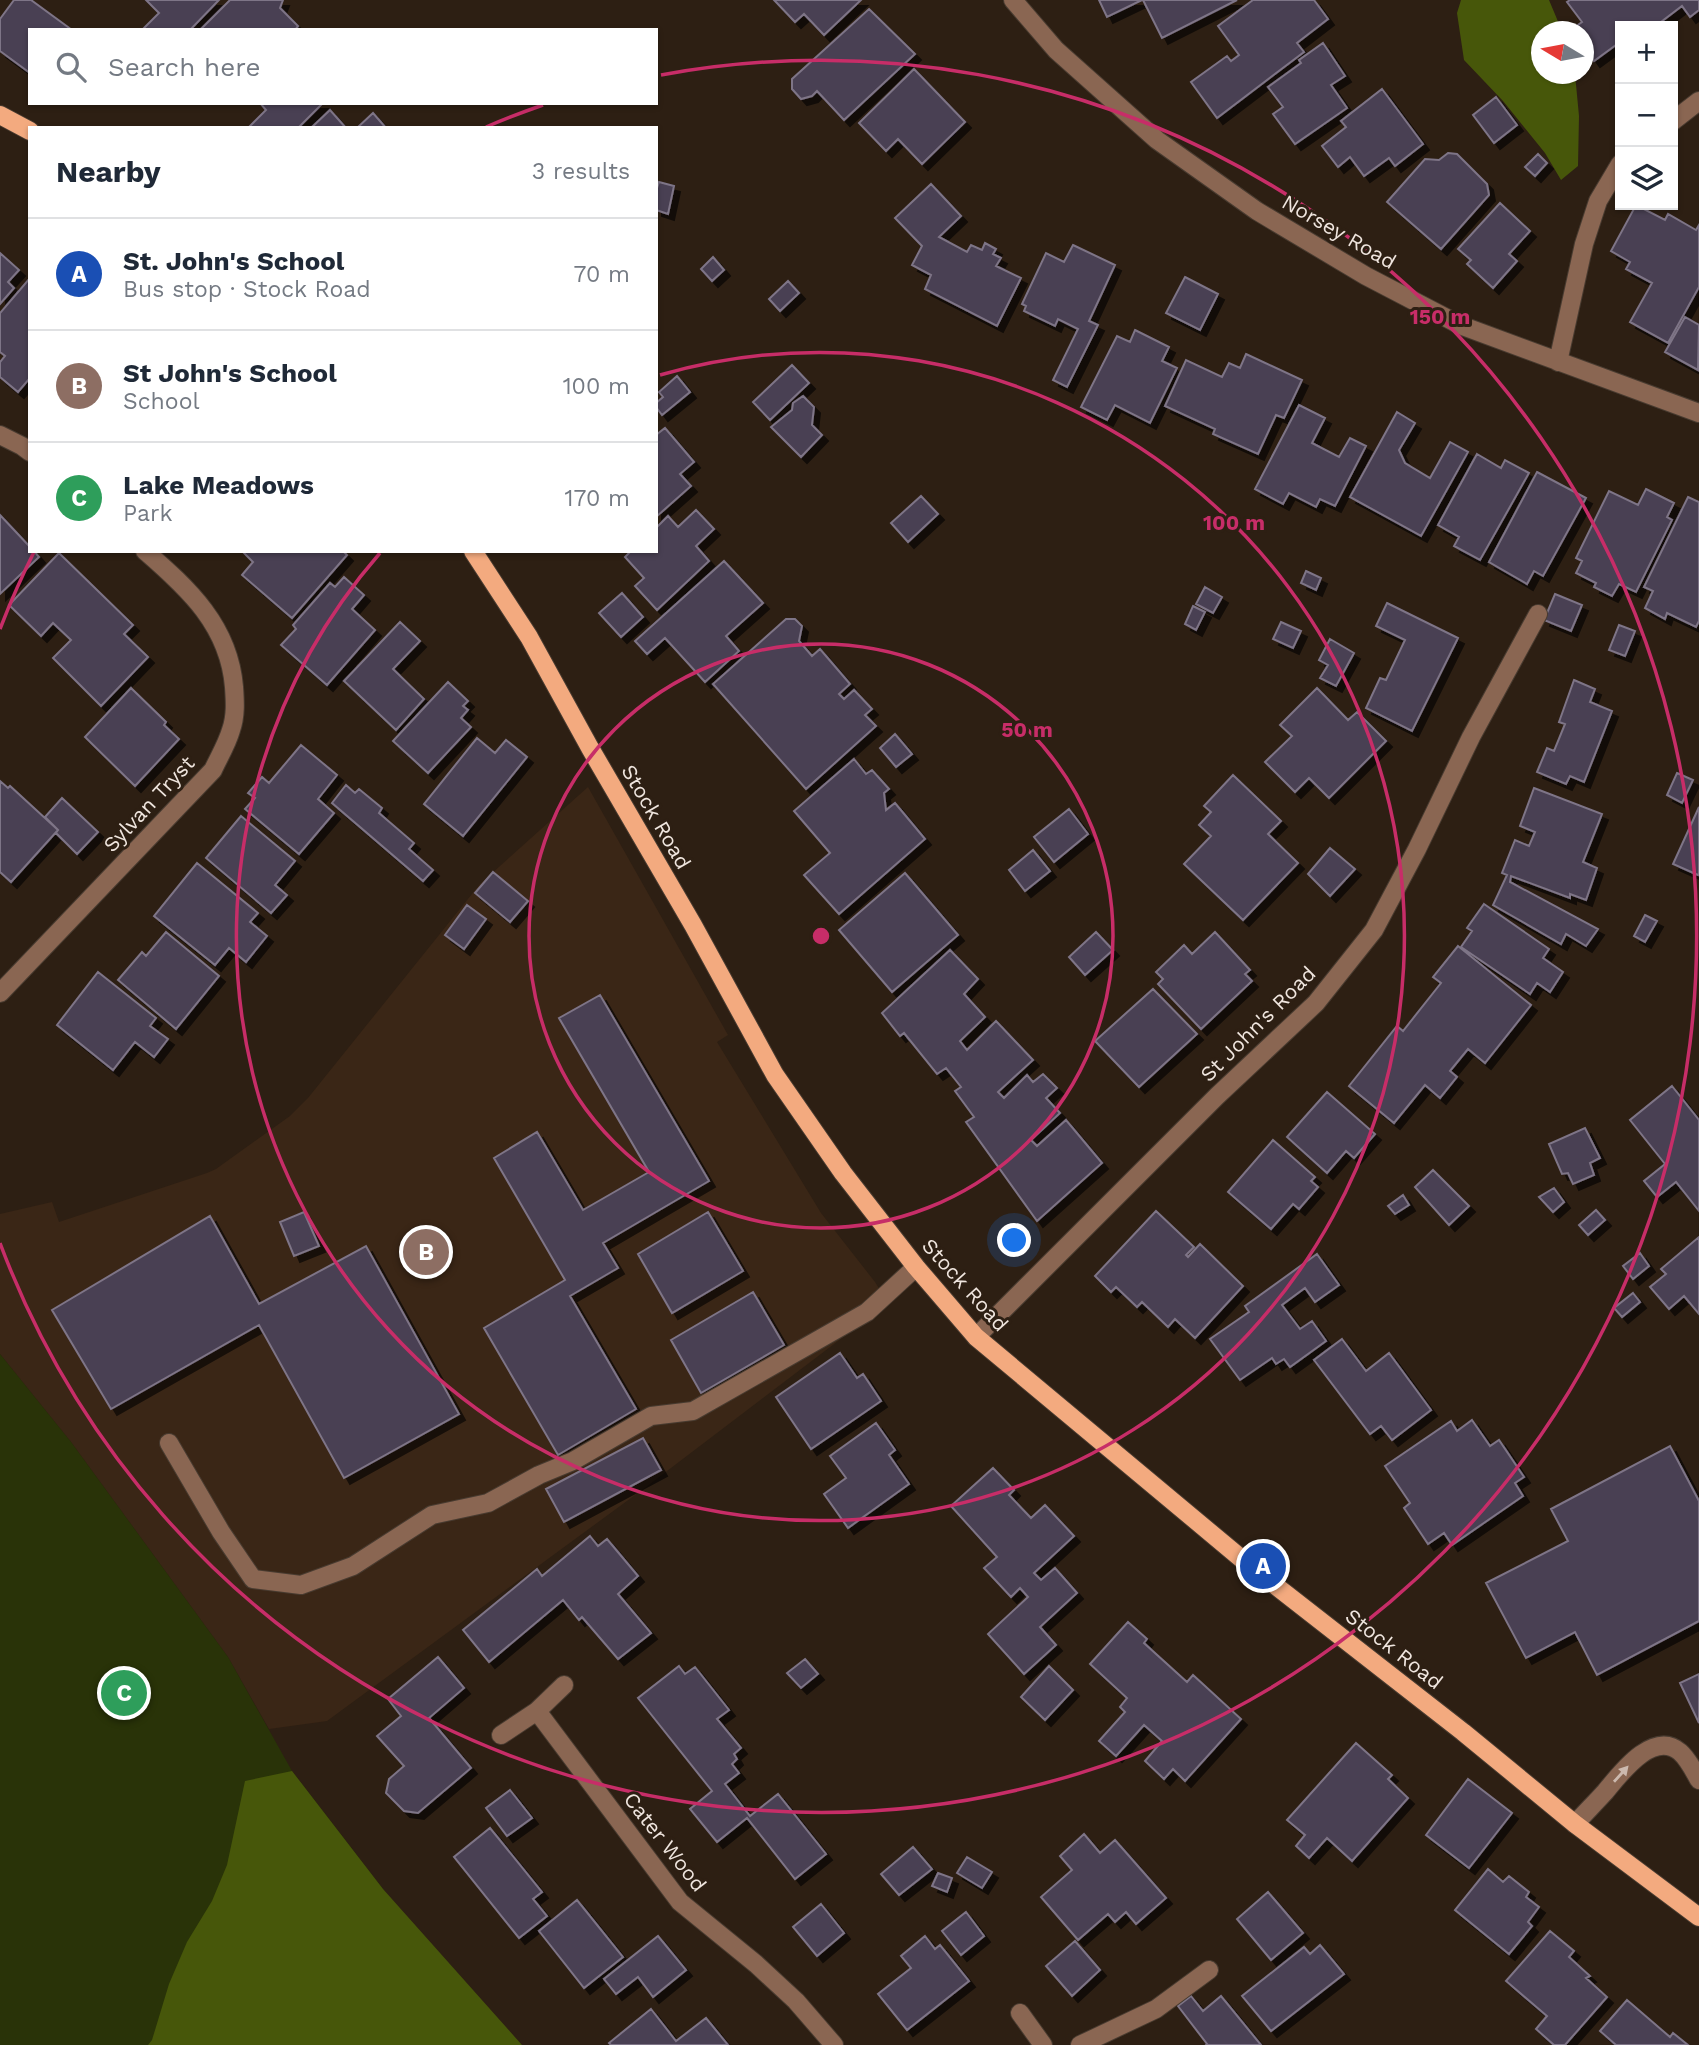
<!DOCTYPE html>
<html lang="en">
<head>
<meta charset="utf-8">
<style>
  body { margin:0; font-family:"Work Sans",sans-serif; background:#f2f2f3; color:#1f2937 }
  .controls { position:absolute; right:21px; top:21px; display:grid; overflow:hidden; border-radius:0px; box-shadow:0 2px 5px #0004 }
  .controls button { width:63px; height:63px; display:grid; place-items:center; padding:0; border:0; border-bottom:2px solid #e0e1e3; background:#fff; color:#1f2937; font:35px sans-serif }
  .compass { position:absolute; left:1531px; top:21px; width:63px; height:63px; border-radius:50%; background:#fff; box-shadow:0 2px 5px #0004; rotate:280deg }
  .you { position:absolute; left:1015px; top:1241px; width:24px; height:24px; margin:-18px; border:5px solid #fff; border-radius:50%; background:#1a73e8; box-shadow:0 0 0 10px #1a73e833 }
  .badge { display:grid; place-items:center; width:46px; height:46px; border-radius:50%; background:#36737a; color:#fff; font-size:23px; font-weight:700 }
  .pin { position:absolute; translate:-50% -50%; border:4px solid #fff; box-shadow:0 2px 7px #0006 }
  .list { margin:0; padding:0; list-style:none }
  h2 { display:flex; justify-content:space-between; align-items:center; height:91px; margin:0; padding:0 28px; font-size:30px }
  h2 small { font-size:23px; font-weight:400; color:#747a83 }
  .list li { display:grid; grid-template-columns:46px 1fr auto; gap:21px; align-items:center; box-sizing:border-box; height:112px; padding:0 28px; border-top:2px solid #e0e1e3 }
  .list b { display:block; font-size:26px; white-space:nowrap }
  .list p { margin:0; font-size:23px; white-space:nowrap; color:#747a83 }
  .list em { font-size:23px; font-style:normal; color:#747a83 }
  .icon { flex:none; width:38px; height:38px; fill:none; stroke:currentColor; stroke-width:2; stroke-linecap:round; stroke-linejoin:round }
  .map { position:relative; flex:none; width:1699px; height:2045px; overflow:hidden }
  .search { position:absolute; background:#fff; box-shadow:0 2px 5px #0004; left:28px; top:28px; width:630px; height:77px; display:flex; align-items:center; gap:18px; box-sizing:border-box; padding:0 24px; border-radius:0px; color:#747a83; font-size:26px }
  .panel { position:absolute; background:#fff; box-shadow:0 2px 5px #0004; left:28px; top:126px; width:630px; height:427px; border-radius:0px }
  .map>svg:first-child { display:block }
  .built { fill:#3a2616 }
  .green { fill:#293308 }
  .forest { fill:#47570a }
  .building { fill:#4a4152; stroke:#7e7487; stroke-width:2; filter:url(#shadow) }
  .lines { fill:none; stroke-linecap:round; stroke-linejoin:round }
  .minor-casing { stroke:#483b30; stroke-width:20 }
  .major-casing { stroke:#483b30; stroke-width:20 }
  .minor { stroke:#8a6652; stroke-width:18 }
  .major { stroke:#f3aa7f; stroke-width:18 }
  .oneway { fill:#ccb9ae }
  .ring { fill:none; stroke:#c72d68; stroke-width:3.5 }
  .labels { text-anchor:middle; stroke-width:6; stroke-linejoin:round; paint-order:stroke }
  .street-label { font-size:21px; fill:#f0e6df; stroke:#2d1f13 }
  .centre { fill:#c72d68; stroke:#2d1f13; stroke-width:3.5 }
  .ring-label { font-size:21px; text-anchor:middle; font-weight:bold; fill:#c72d68; stroke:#2d1f13; stroke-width:6; stroke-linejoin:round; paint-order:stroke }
</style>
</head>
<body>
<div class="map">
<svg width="1699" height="2045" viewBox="0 0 1699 2045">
  <defs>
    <filter id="shadow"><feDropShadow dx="6" dy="6" stdDeviation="0" flood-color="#0009"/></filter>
  </defs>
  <rect width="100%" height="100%" fill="#2d1f13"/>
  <path class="built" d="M588,787l140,248 -11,7 104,171 54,69 13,21 -242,184 -319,234 -58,8 -41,-72 -157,-215 -71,-88v-140l52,-12 7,20 148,-49 9,-4 74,-53 18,-18 172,-214z"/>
  <path class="green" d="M0,1354l71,88 157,215 64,114 91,118 -153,156h-230z"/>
  <path class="forest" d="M1461,0h88l13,31 -20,1v42h33l4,42 -1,50 -17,14 -16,-27 -42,-52 -39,-41 -7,-47z
    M292,1771l91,118 139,156h-374l4,-5 17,-56 18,-42 25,-41 15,-36 18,-84z"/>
  <path class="building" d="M14,0h17l41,30h-42v43l-30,-22v-32z
    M146,0h73l-29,30h-48l17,-17z
    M230,0h53l-3,8 18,18 -3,4h-95z
    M774,0h87l-37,35 -20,-21 -9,8z
    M1099,0h43l-35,17z
    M1143,0h94l-75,38z
    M1253,0h61l14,19 -31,24 7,9 -87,66 -26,-36 36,-26 4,5 8,-6 -21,-29z
    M1570,0h129v10l-9,7 -8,-11 -21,16 3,4h-44v16l-26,19 -10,-14v-15l-13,-2 11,-8 -15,-20z
    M869,9l46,45 -71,66 -27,-29 -5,5 -11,3 -9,-10v-10z
    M1323,43l22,33 -14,9 16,23 -52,36 -22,-30 10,-7 -15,-20 33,-24 -2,-3z
    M914,69l51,53 -43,42 -24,-25 -12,12 -27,-28z
    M1382,89l41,55 -28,22 -6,-8 -25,18 -14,-19 -12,10 -16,-21 24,-19 -5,-6z
    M1496,97l21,28 -23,18 -21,-28z
    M260,103h63l-25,25h-50l18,-18z
    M330,110l16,18h-35z
    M373,113l13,15h-29z
    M1448,153l9,1 30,30 2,11 -48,54 -54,-47 38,-43 14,1z
    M1538,154l9,9 -12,13 -10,-9z
    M659,182l15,4 -6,28 -12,-4v-19z
    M931,184l30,32 -22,21 28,15 4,-7 11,5 3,-7 11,6 -3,5 8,4 -5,8 25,12 -24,48 -72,-37 6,-14 -19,-10 10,-19 -27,-28z
    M1500,203l30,28 -21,23 8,7 -24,27 -26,-24 4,-4 -13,-11z
    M1636,205l29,15 3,-6 28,16 3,-5v62l-31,56 -38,-21 22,-39 -26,-14 4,-7 -19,-11z
    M1073,245l42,20 -26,56 9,4 -31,62 -14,-7 25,-51 -20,-10 -3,7 -31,-15 2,-5 -4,-2 24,-51 18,9z
    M0,253l19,17 -11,12 6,6 -14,16z
    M713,257l11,13 -12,11 -11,-12z
    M1185,277l33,17 -18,36 -34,-17z
    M30,278v100l-12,14 -18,-15v-15l5,-6 -5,-4v-39z
    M788,281l11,12 -19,18 -11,-12z
    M1685,317l14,8 -1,45 -33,-18z
    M1135,330l34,17 -7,14 15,7 -27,55 -35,-18 -8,15 -26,-13 36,-71 13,6z
    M1246,354l56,26 -18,38 -8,-3 -18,39 -45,-20 2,-5 -50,-23 21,-46 36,17 7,-14 11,5z
    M792,365l17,18 -39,37 -17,-18z
    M677,376l13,16 -28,23 -6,-8v-4l7,-6 -4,-5z
    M803,396l11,11 -2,18 10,10 -21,22 -30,-30 21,-17 1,-7z
    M1299,405l26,13 -13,25 27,14 11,-19 16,8 -31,60 -15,-7 -4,8 -27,-14 -6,11 -28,-15z
    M1397,412l18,11 -16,27 6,13 25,15 20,-36 18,10 -47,84 -71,-39z
    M665,428l29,34 -14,12 11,12 -35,31v-82z
    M1477,454l24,14 4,-8 24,13 -49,87 -26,-14 5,-9 -21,-12z
    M1537,472l49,26 -43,78 -9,-5 -7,13 -38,-22z
    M1646,489l28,14 -7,14 5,3 -36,72 -17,-8 -7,12 -18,-9 2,-4 -20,-10 6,-12 -6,-3 33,-67 29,14z
    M921,496l17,18 -30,28 -17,-19z
    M1688,497l11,5v119l-3,6 -29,-14 -2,6 -20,-11 8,-17 -9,-4z
    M696,510l18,19 -18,17 13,15 -52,49 -22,-24 9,-8 -19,-21 6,-6h25v-23l12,-12 10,11z
    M0,515l30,32v4h4l5,6 -39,37z
    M242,551h101l4,4 -55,63 -50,-43 11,-13z
    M59,553l74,72 -9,9 24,23 -47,49 -48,-48 18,-18 -18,-17 -12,13 -32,-31z
    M724,561l39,42 -37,33 13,15 -34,31 -40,-44 -18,16 -12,-13z
    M1306,571l15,7 -5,12 -15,-7z
    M344,577l20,18 -12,14 23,21 -48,55 -46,-40 15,-16 -3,-4 37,-42 5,4z
    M1205,587l17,10 -9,16 -17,-9z
    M622,593l21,24 -22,20 -22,-24z
    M1555,594l27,11 -11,26 -27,-11z
    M1387,603l71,35 -46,93 -46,-23 14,-30 6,2 19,-40 -29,-14z
    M1193,606l12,6 -9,18 -11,-6z
    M786,619h9l7,7 -3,15 13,15 8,-7 30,35 -11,10 5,5 10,-9 18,19 -7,6 11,11 -70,63 -93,-105z
    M400,622l20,19 -27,28 31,30 -28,31 -52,-49z
    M1281,622l20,9 -8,17 -20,-9z
    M1619,625l16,6 -10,25 -16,-6z
    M1330,639l24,14 -18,33 -16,-8 8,-13 -9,-5z
    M1574,680l21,9 -5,13 22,9 -28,71 -14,-6 -4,8 -29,-12 10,-24 7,3 11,-27 -6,-2z
    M448,682l20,19 -5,5 5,4 -7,8 10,9 -43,46 -35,-32z
    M131,688l35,34 -2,3 15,14 -44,47 -50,-49z
    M1317,688l31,32 9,-8 29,29 -57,57 -20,-20 -14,14 -30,-30 27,-26 -12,-11z
    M895,734l17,20 -16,13 -16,-19z
    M477,738l18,15 11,-13 21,17 -64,79 -39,-32z
    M301,745l36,30 -19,24 16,14 -35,41 -54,-45 10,-11 -7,-5 14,-16 7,6z
    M854,759l12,15 6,-4 17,19 -5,4 2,17 9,-7 30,36 -86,75 -35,-39 26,-22 -36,-42z
    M1677,773l16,7 -11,23 -15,-8z
    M1233,775l48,46 -13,13 30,29 -55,57 -59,-56 27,-28 -12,-11 12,-13 -7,-6z
    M0,781l8,7 2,-2 48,44 -47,52 -11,-10z
    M346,785l9,8 4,-4 23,19 -3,5 35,30 -5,6 24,21 -10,11 -91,-78z
    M1534,788l68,26 -19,48 14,6 -11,32 -16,-6v4l-59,-22 -1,6 88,47 -12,17 -20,-12 -5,10 -68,-39 14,-30 -5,-2 13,-33 14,6 6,-14 -15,-6z
    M62,798l36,34 -21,22 -21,-21 2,-3 -13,-13z
    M1699,807v67l-1,1 -25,-11z
    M1069,809l19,25 -34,28 -20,-25z
    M241,816l54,45 -20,24 12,10 -16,18 -65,-55z
    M1330,848l25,21 -25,27 -22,-22z
    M1033,850l17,21 -25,20 -16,-21z
    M197,863l61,50 -8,9 17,14 -21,26 -17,-14 -14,17 -61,-49z
    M493,872l35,29 -18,21 -35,-29z
    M905,873l53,62 -66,57 -53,-62z
    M1484,904l65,45 -6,9 20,14 -13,20 -13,-9 -7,11 -69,-47 11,-16 -5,-3z
    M467,905l19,14 -22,30 -19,-14z
    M1645,915l12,6 -12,21 -11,-6z
    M166,932l53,44 -43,53 -58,-49 24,-28 4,4z
    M1096,932l17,18 -28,25 -16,-18z
    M1215,932l35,38 -5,4 7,7 -51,48 -43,-45 5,-5 -7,-7 28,-27 8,9z
    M1458,946l73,59 -46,58 -17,-14 -18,22 7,6 -17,21 -15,-13 -31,38 -45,-37 48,-60 6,5 38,-48 -8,-6z
    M950,950l28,29 -14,15 21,23 -25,24 7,9 29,-29 37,39 -35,32 6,6 23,-23 6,7 10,-8 14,14 -11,10 14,15 -29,27 6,6 29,-26 36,43 -65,58 -71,-99 8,-5 -19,-26 6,-4 -15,-19 -9,6 -33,-41 -4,3 -18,-23z
    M98,972l58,46 -6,8 18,13 -14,18 -19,-15 -22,28 -56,-45z
    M1153,989l44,45 -58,53 -44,-46z
    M600,995l109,186 -106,62 15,25 -48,28 66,113 -78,46 -74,-127 81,-48 -71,-122 43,-26 46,78 66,-38 -90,-154z
    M1672,1086l27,34v91l-23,-29 -19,15 -13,-16 21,-17 -35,-44z
    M1327,1092l48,42 -21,24 -8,-7 -19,22 -40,-36z
    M1585,1128l15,30 -10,5 4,12 -21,9 -5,-11 -6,1 -13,-30z
    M1273,1140l42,37 -4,4 7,6 -19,22 -6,-5 -22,25 -43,-37z
    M1433,1170l36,36 -20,19 -34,-38z
    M1554,1188l10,14 -11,10 -14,-15z
    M1403,1195l6,10 -14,9 -7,-8z
    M1596,1210l9,10 -17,15 -9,-10z
    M1156,1211l38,36 -8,8 2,2 12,-13 43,42 -48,52 -20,-19 -7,8 -26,-25 -5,5 -21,-20 -5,5 -16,-16z
    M304,1212l15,34 -25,10 -14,-34z
    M708,1212l35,59 -71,42 -34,-59z
    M210,1216l49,88 107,-58 93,168 -115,64 -85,-153 -148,84 -59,-99z
    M1699,1237v77l-15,-18 -15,13 -19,-22 16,-13 -5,-5z
    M1640,1253l9,13 -16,13 -10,-13z
    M1317,1254l22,31 -24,17 -10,-14 -23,17 18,24 12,-8 14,20 -36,26 -6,-8 -8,5 -4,-6 -32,22 -30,-41 39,-27 -4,-6z
    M753,1292l31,53 -83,48 -30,-53z
    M1633,1293l7,9 -18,15 -8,-9z
    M1342,1339l24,32 23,-18 42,57 -39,30 -11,-14 -11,8 -56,-74z
    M840,1353l17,25 6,-4 18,27 -70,48 -35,-52z
    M1472,1420l18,26 9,-6 25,37 -9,6 8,13 -71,49 -8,-12 -16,11 -24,-36 6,-5 -25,-37 66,-45 6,10z
    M876,1423l19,27 -6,5 20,29 -61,44 -24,-34 22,-16 -16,-22z
    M643,1438l18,32 -97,52 -18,-33z
    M1670,1446l29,55v120l-102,54 -22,-43 -49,26 -40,-75 82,-42 -17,-32z
    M993,1468l21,22 -5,5 22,23 14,-13 29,31 -40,37 7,7 14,-12 22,25 -37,34 16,18 -32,29 -36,-40 40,-37 -8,-9 -9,9 -27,-29 13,-11 -46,-51z
    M590,1536l8,10 9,-7 31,37 -20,18 33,39 -33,26 -36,-42 -3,3 -16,-20 -74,62 -26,-32 74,-61 5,7z
    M1128,1622l19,17 -3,4 43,39 6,-7 48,44 -56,62 -12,-12 -9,10 -19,-18 17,-20 -18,-16 -28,31 -17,-15 26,-29 -5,-5 7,-9 -37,-34z
    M438,1657l26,31 -35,30 42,50 -53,45 -14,-2 -18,-18 3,-14 15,-13 -27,-30 24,-20 -13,-17z
    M805,1659l13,15 -17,14 -14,-15z
    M679,1666l6,8 10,-7 34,43 -12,9 24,29 -7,6 3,5 -5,5 7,9 -14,11 25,32 28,-22 48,60 -31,25 -48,-61 -30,24 -27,-33 22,-18 -74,-93z
    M1049,1666l24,24 -28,30 -24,-23z
    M1699,1674v49l-19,-40z
    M1356,1743l36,32 -4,4 20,19 -56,63 -25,-23 -18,20 -13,-12 9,-11 -18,-15z
    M1468,1779l44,34 -43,55 -43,-33z
    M510,1790l22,28 -25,18 -21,-28z
    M490,1828l52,64 -9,7 14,17 -28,22 -65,-81z
    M1084,1834l16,19 15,-13 51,58 -30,26 -10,-12 -11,10 -7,-8 -30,26 -37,-43 31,-27 -12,-14z
    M913,1847l19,22 -33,26 -18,-21z
    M967,1857l25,15 -10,16 -25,-15z
    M1488,1869l15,13 6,-6 20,16 -3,5 13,10 -11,15 4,4 -23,28 -54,-44z
    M938,1873l14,5 -5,14 -15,-6z
    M1268,1892l35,41 -32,27 -34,-41z
    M577,1900l46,57 -39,31 -45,-57z
    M821,1904l23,29 -27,23 -24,-29z
    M966,1912l18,24 -23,19 -19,-24z
    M1550,1931l24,20 -5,6 21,19 -4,2 21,19 -42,48h-11l-18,-16 11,-13 -41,-35z
    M658,1936l28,34 -33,27 -15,-20 -22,17 -12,-15z
    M925,1936l10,13 5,-4 29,36 -62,49 -29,-36 33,-26 -10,-12z
    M1075,1941l25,29 -28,26 -26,-30z
    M1320,1945l24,29 -73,57 -29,-35 62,-49 6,7z
    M1191,1996l12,15 18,-15 40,49h-55l1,-1 -29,-38z
    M1627,2000l43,37 3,-4 15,12h-72l-16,-14z
    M651,2009l25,32 30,-23 22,27h-117l-2,-2z"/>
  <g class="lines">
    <g class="minor-casing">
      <path id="minor" d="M1013,0l43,50 101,90 100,71 109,65 94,49 239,88
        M1673,121l26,-20
        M1558,362l26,-118 14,-43 22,-37
        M0,435l22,11 8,6
        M0,993l213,-223c6,-13 14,-26 18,-40 5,-14 4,-29 3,-43 -5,-61 -45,-98 -89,-136
        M976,1337l241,-241 99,-93 58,-73 43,-81 54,-112 67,-123
        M169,1443l52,89 32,47 48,6 52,-19 79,-51 56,-12 51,-28 34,-14 78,-45 42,-5 174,-99 49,-45
        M537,1711l27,-26
        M501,1735l36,-24 143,191 76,62 40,37 38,44
        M1575,1824c10,-11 20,-21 30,-32 15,-18 48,-63 75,-40 8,7 14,19 19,28
        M1020,2013l23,32
        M1080,2045l76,-36 53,-39"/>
    </g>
    <g class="major-casing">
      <path id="major" d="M0,115l30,16
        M473,551l56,86 61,111 103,177 82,150 68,98 73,94 60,70 273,228 214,167 112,92 124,93"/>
    </g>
    <use href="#minor" class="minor"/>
    <use href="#major" class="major"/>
  </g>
  <defs><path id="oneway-solid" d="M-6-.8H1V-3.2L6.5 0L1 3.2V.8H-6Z" transform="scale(1.75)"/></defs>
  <use class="oneway" href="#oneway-solid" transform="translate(1621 1774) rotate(-48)"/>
  <g class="ring">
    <circle cx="821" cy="936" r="292"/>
    <path d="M660 375A584 584 0 1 1 380 553"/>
    <path d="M0 629A876 876 0 0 1 34 552M486 127A876 876 0 0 1 543 105M661 75A876 876 0 1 1 0 1243"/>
  </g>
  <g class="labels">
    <g class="street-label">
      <text transform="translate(1339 232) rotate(30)" y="7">Norsey Road</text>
      <text transform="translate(149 804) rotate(-47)" y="7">Sylvan Tryst</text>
      <text transform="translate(656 817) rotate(60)" y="7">Stock Road</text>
      <text transform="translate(1258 1024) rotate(-45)" y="7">St John's Road</text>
      <text transform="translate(965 1285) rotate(48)" y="7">Stock Road</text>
      <text transform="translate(1394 1649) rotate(38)" y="7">Stock Road</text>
      <text transform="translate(665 1842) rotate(52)" y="7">Cater Wood</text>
    </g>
  </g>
  <circle cx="821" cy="936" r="10" class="centre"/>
  <g class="ring-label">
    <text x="1440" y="324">150 m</text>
    <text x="1234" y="530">100 m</text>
    <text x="1027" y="737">50 m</text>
  </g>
</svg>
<div class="controls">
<button>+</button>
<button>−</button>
<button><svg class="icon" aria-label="layers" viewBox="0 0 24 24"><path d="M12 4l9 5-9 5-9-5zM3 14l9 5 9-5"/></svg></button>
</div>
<svg class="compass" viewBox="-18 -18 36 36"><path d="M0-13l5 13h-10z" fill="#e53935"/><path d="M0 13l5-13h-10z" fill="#747a83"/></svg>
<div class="you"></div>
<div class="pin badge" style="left:1263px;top:1566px;background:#1a4fb4">A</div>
<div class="pin badge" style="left:426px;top:1252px;background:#8d6e63">B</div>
<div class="pin badge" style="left:124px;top:1693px;background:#2e9e5b">C</div>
<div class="search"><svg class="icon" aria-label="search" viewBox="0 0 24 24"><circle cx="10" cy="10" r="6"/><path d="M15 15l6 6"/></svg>Search here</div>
<section class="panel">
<h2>Nearby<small>3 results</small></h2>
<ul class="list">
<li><span class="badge" style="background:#1a4fb4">A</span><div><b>St. John's School</b><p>Bus stop · Stock Road</p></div><em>70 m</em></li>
<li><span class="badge" style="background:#8d6e63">B</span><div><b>St John's School</b><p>School</p></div><em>100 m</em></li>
<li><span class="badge" style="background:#2e9e5b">C</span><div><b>Lake Meadows</b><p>Park</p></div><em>170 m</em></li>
</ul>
</section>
</div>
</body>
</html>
